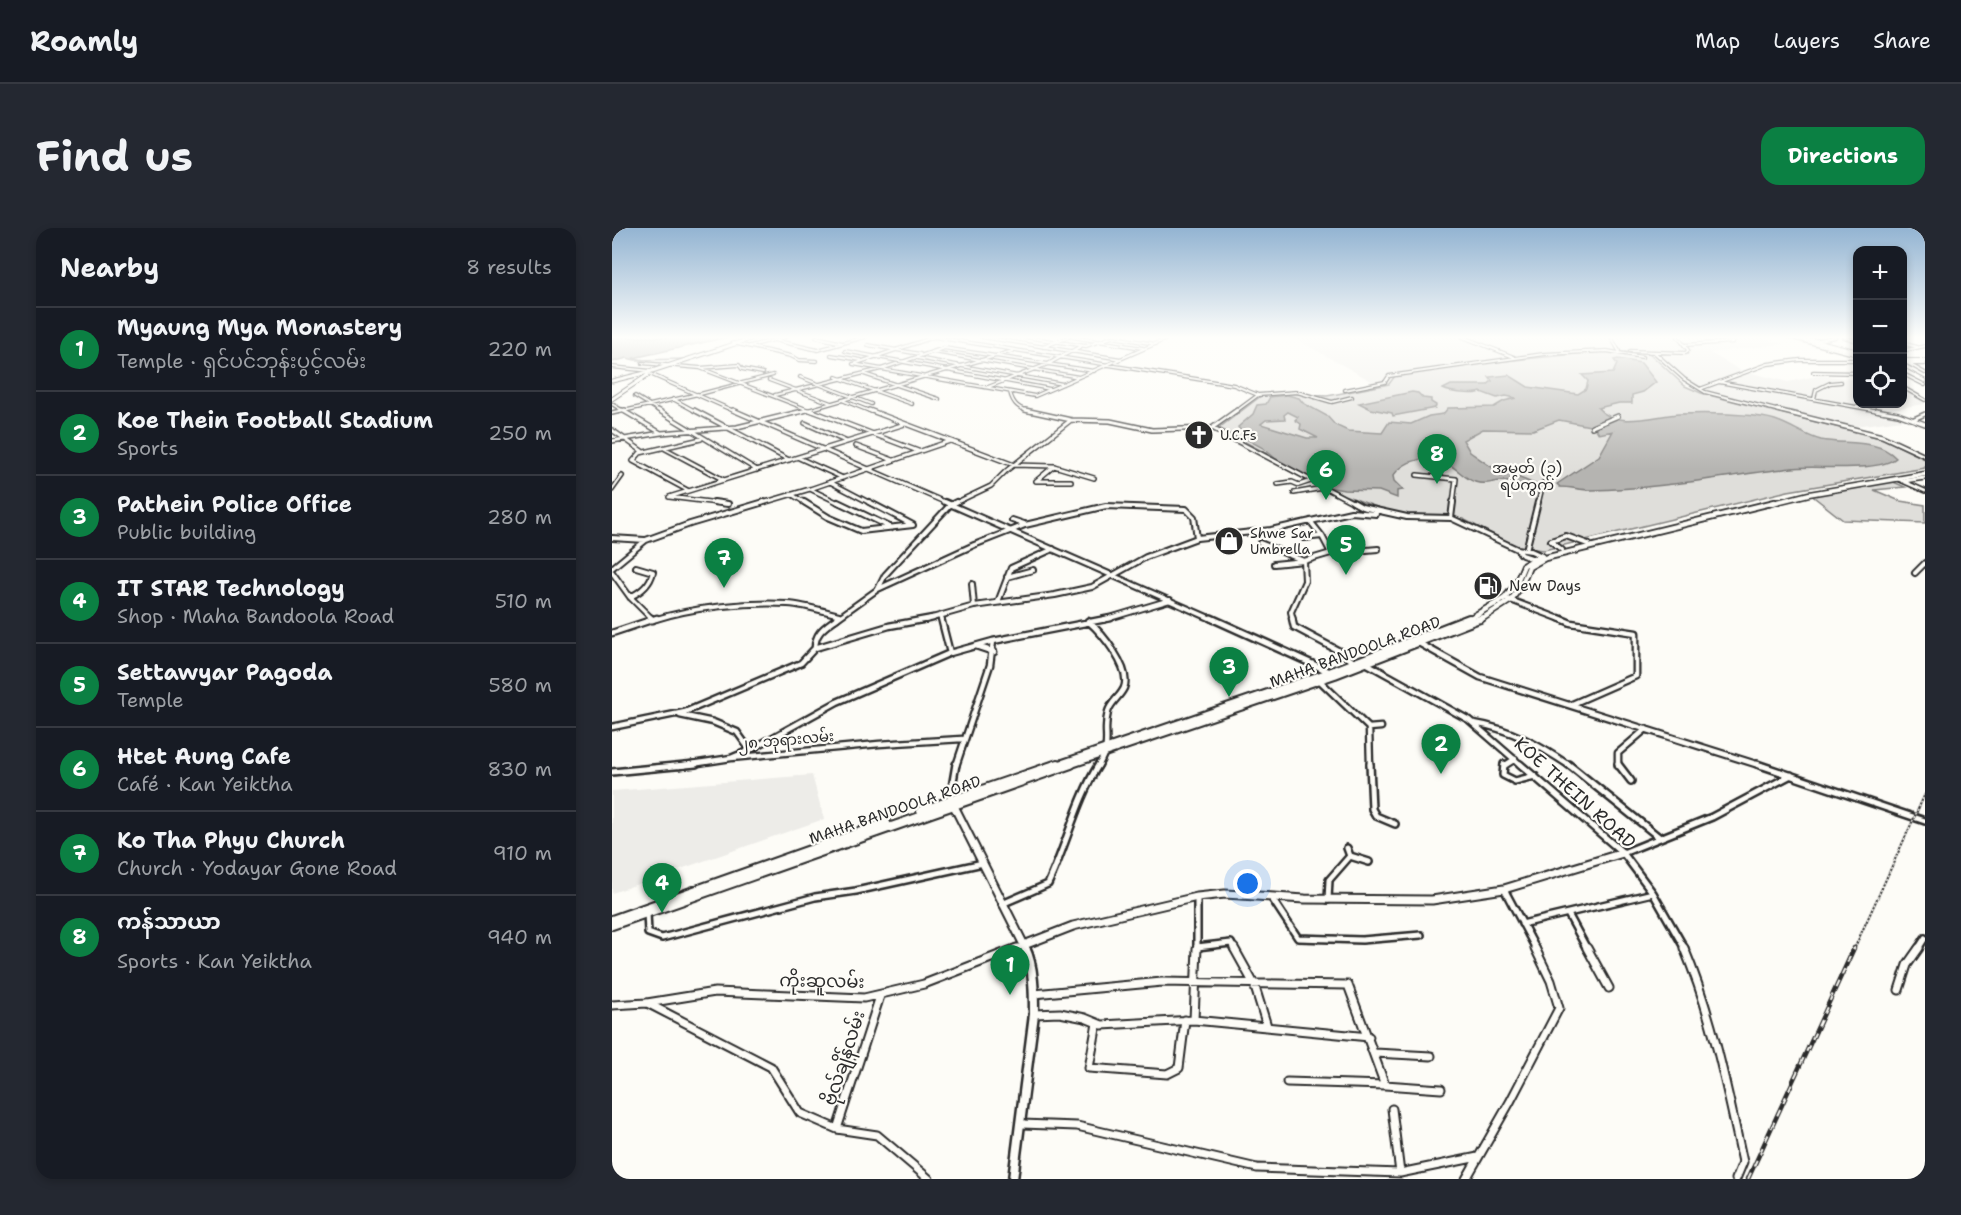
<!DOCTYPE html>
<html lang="en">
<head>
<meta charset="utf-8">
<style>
  body { margin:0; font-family:"Shantell Sans","Noto Sans Myanmar",sans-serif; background:#242831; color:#f1f3f6 }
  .controls { position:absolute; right:18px; top:18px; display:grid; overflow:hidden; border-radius:12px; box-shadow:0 3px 9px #0003 }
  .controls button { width:54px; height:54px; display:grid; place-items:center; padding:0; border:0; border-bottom:2px solid #363941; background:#171b24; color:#f1f3f6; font:30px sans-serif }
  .you { position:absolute; left:636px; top:656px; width:21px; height:21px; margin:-15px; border:4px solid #fff; border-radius:50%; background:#1a73e8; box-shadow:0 0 0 9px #1a73e833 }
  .badge { display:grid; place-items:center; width:39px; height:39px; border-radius:50%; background:#0b8043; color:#fff; font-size:20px; font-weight:700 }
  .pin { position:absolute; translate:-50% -50px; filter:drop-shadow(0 2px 3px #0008) }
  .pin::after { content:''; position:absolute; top:32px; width:21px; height:18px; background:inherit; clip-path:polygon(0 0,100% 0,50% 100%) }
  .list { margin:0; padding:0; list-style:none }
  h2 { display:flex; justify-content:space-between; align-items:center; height:78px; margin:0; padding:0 24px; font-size:26px }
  h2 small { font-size:20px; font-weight:400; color:#9ea1a6 }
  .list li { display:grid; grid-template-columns:39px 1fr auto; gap:18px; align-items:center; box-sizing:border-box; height:84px; padding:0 24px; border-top:2px solid #363941 }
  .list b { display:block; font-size:22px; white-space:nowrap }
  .list p { margin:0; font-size:20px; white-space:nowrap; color:#9ea1a6 }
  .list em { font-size:20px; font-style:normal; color:#9ea1a6 }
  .icon { flex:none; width:33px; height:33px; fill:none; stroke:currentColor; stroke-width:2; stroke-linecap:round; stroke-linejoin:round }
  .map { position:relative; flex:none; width:1313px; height:951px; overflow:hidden; border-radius:18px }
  header { display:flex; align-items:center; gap:36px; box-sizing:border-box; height:84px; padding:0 30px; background:#171b24; border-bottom:2px solid #363941 }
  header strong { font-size:28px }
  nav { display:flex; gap:33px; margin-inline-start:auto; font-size:21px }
  .intro { display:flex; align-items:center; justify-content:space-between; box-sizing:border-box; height:144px; padding:0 36px }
  h1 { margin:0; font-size:42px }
  .button { padding:15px 27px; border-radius:18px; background:#0b8043; color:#fff; font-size:21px; font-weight:700 }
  main { display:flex; gap:36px; padding:0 36px }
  aside { flex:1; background:#171b24; border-radius:18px; box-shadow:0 3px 9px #0003 }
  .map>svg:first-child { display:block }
  .built { fill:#edece8 }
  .green { fill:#dfdeda; stroke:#858482; stroke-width:1.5 }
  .water { fill:#b5b4b1; stroke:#7e7d7b; stroke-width:1.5; fill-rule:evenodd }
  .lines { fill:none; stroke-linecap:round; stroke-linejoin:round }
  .minor-far5-casing { stroke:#2b2b2b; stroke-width:4.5 }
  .minor-far4-casing { stroke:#2b2b2b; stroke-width:6 }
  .minor-far3-casing { stroke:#2b2b2b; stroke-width:8 }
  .minor-far2-casing { stroke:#2b2b2b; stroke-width:9 }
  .minor-far1-casing { stroke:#2b2b2b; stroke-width:10 }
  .minor-casing { stroke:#2b2b2b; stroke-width:11 }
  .tertiary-far5-casing { stroke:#2b2b2b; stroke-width:4.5 }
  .tertiary-far4-casing { stroke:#2b2b2b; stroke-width:6 }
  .tertiary-far3-casing { stroke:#2b2b2b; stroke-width:8 }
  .tertiary-far2-casing { stroke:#2b2b2b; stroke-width:10 }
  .tertiary-far1-casing { stroke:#2b2b2b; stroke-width:11 }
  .tertiary-casing { stroke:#2b2b2b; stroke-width:13 }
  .secondary-far4-casing { stroke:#2b2b2b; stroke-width:5 }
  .secondary-far3-casing { stroke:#2b2b2b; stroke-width:7 }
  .secondary-far2-casing { stroke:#2b2b2b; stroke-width:8 }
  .secondary-far1-casing { stroke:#2b2b2b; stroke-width:10 }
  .secondary-casing { stroke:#2b2b2b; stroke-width:12 }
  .trunk-casing { stroke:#2b2b2b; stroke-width:6 }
  .minor-far5 { stroke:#fdfcf7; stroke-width:2 }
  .minor-far4 { stroke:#fdfcf7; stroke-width:3 }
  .minor-far3 { stroke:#fdfcf7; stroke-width:4 }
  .minor-far2 { stroke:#fdfcf7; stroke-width:4.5 }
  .minor-far1 { stroke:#fdfcf7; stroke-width:5 }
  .minor { stroke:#fdfcf7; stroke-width:7 }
  .tertiary-far5 { stroke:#fdfcf7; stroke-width:2 }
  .tertiary-far4 { stroke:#fdfcf7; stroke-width:3 }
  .tertiary-far3 { stroke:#fdfcf7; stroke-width:4 }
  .tertiary-far2 { stroke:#fdfcf7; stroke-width:5 }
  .tertiary-far1 { stroke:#fdfcf7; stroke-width:7 }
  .tertiary { stroke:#fdfcf7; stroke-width:8 }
  .secondary-far4 { stroke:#fdfcf7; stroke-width:3 }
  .secondary-far3 { stroke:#fdfcf7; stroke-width:4 }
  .secondary-far2 { stroke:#fdfcf7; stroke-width:4.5 }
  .secondary-far1 { stroke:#fdfcf7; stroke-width:6 }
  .secondary { stroke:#fdfcf7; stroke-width:8 }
  .trunk { stroke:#fdfcf7; stroke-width:4 }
  .rail-far1-casing { stroke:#2b2b2b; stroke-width:2 }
  .rail-casing { stroke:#2b2b2b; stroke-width:4.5 }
  .rail-far1 { stroke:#fdfcf7; stroke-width:1.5; stroke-dasharray:2; stroke-linecap:butt }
  .rail { stroke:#fdfcf7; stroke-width:2; stroke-dasharray:7; stroke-linecap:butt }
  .labels { text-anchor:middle; stroke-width:4.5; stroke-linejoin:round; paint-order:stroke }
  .far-poi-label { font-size:14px; fill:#2b2b2b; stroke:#fdfcf7; text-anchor:start }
  .far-quarter-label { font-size:15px; fill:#2b2b2b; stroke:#fdfcf7 }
  .poi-label { font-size:15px; fill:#2b2b2b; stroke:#fdfcf7; text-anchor:start }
  .street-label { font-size:15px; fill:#2b2b2b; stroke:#fdfcf7 }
  .near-street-label { font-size:18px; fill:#2b2b2b; stroke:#fdfcf7 }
</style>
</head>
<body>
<header>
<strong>Roamly</strong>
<nav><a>Map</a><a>Layers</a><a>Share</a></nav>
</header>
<div class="intro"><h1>Find us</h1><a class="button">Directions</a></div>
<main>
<aside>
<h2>Nearby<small>8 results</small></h2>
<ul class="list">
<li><span class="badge">1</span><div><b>Myaung Mya Monastery</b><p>Temple · ရှင်ပင်ဘုန်းပွင့်လမ်း</p></div><em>220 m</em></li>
<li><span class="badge">2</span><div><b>Koe Thein Football Stadium</b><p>Sports</p></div><em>250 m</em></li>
<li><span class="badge">3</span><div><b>Pathein Police Office</b><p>Public building</p></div><em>280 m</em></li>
<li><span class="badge">4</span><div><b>IT STAR Technology</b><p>Shop · Maha Bandoola Road</p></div><em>510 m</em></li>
<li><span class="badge">5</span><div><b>Settawyar Pagoda</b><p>Temple</p></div><em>580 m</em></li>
<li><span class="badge">6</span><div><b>Htet Aung Cafe</b><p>Café · Kan Yeiktha</p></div><em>830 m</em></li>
<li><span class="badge">7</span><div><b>Ko Tha Phyu Church</b><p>Church · Yodayar Gone Road</p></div><em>910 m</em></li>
<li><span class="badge">8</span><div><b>ကန်သာယာ</b><p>Sports · Kan Yeiktha</p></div><em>940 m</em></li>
</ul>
</aside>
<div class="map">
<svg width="1313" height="951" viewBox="0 0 1313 951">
  <rect width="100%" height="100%" fill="#fdfcf7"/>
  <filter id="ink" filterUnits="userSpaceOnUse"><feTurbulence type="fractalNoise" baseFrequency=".0167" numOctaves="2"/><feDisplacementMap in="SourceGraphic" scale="12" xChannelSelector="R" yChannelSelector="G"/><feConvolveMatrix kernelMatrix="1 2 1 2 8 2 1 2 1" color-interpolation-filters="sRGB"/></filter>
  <g filter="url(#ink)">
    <path class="built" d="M680,109h467l25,7 -74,9 30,17 48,12 33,-7 36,5 1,24h44l1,-16 13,7 9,9 -45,7 30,8 -63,8 -133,-33 -16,-7 -26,-20 -22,-6 -268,26z
      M200,547l12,44 -212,74v-102z"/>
    <path class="green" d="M996,123l41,2 36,33 16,7 183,46 41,20v9l-137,23 -244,59 -27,-3 -54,-28 -49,-3 -29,-6 -41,-15 -125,-67 42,-32 22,-3 44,3 62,-12 6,-8 58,-10z
      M1277,252l16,7 -31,3 26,11 25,4v18l-82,-3 -33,-26z"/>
    <path class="water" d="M0,109h116l-95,21 12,2 40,-1h-2l-48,1 -8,-2 -15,4z
      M1006,131l23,4 15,19 -13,10 -11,3v8h-13l-21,5c17,21 55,8 81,6 24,-1 74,-1 96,6 16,5 30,16 46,20 24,5 56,-2 75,18 -19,15 -80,7 -104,10 -67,8 -133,21 -201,22 -10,0 -21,-3 -31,-3l-3,-3 42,-28 14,-25 -14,3 -3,-5 -6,-3 -31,-6 -26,10 -50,-1 -20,11 7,12 20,14 45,18c-11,3 -21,-2 -32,-3 -11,0 -17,5 -28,1 -10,-3 -17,-13 -27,-18 -19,-10 -43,-5 -55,12l1,5 9,9 -6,1v7l-18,-7 -35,-1 -17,-3 -51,-28 -13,-11 -15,-8 -10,-13 15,-13 4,-9 9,-1 4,-7 17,-2 12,3 4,5 24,13 8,9 13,6 34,2 7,-11 22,2 18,-8 14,-2 5,-6 46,-1 10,-6 12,-3 -10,-2 -9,2 -16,-6c-7,3 -30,1 -38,-3l8,-4h36l5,-4 -3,-4 20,-2 19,12 50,7 8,-5 2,-8 -6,-6 31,-2 4,-9 -3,-4zM676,184l10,5 -3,3 6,4 -1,5 18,9h-11l-46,-14 5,-4 19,-1 -1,-4z
      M800,164l6,1 5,5 8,1v3l5,3 -1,3 -42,8 -1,-3 -21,-4 -12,-6z"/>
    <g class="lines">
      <g class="minor-far5-casing">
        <path id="minor-far5" d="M204,109l27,6 22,-6
          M322,109l300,48 24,10 -23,17
          M370,109l139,22
          M414,109l60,9 26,-9
          M460,109l71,11
          M501,109l43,7
          M851,109l51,20
          M999,109l8,14
          M1177,109l69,18
          M1232,109l14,4
          M162,112l44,10 25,-7
          M1202,113l21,-4
          M121,115l58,13 8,4 18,1
          M1290,115l15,4
          M256,117l52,9
          M1072,117l49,-3
          M138,118l35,-9
          M431,119l26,-10
          M233,123l205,38
          M1018,123l56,2 2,-3 -10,-13
          M1290,123l23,-5
          M322,124l145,25
          M1042,124l30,27 21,13 79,20
          M219,127l30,5
          M305,130l146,26
          M30,135l58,5 39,-3 3,4 21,4
          M1295,135l18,10
          M241,136l182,32 136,-59
          M242,136l80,-27
          M1298,136h15
          M0,139l39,4
          M88,140l114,44
          M1201,144l45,1
          M252,146l75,25
          M1295,148l18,9
          M188,149l71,27
          M224,149l76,27
          M157,152l62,23
          M1107,154l165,30
          M376,159l60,-23 33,-18
          M1290,159l23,13
          M1088,161l68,-25 32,-4h58
          M733,162l40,-8 4,-6 155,-22 63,-3 35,6
          M398,164c3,13 9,17 22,20
          M88,166l73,-19
          M163,167l106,-26 63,-21 150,23
          M646,167l39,-3 35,10 20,-5
          M23,168l26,16
          M61,171l24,13
          M1202,171l2,-9 14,-7 11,-1
          M230,172l30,12
          M0,176l13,8
          M7,184l79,-18
          M189,184l212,-61"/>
      </g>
      <g class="minor-far4-casing">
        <path id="minor-far4" d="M10,182l39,23
          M46,182l99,60
          M82,182l95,50
          M198,182l108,41
          M257,182l145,55 40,1 40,12
          M413,182l46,10 39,1 42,9 60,-2
          M625,182l-25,18 144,76
          M1165,182l105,26 43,20
          M1264,182l22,4 27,10
          M0,185l13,-3
          M1302,191l11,-5
          M193,195l42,19
          M980,199l26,-11
          M0,202l30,21 -9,10 54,29
          M0,213l49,-8 76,-6 70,-17
          M244,218l37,14
          M52,220l60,32
          M28,225l61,-14
          M187,230l44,20
          M442,238l-18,15h35
          M805,247l39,4 -3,25
          M1286,251l27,12
          M1292,253l21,-3
          M218,254l42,22
          M666,256l14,-2 7,3 12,-4
          M198,261l31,15
          M0,262l10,-14
          M682,265l29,-5
          M179,266l16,10
          M114,276l-57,-7 236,-73
          M147,276l51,-15 140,-48
          M341,276l38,-18 15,-15 65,-51
          M926,276l5,-21"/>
      </g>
      <g class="minor-far3-casing">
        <path id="minor-far3" d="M102,274l14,2
          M192,274l24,15 33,14 52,-6 -44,-23
          M226,274l54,26
          M741,274l9,5 45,10 44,1 66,31 5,6 15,5
          M338,277l6,-3
          M839,290l2,-16
          M400,292l12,4
          M710,308l9,17
          M0,310l33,2
          M692,310l18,-2 -12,-15
          M648,315l44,18 1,20 -14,31 2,8
          M905,321l14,2 11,5
          M914,322l12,-48
          M950,322l-11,-9 15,-5 22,8
          M662,336l30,-3 27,-8 47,-4
          M0,340l34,-28 44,-16 74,-22
          M0,344l18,25 23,23
          M1303,345l10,-10
          M395,349l26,-7
          M360,356l2,22
          M266,361l96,-44 51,-20 81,-19 80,3 8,8 3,21
          M18,369c11,-5 20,-12 23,-25l-17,-5
          M893,370l58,22
          M386,374l13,-34 42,-19
          M329,389l1,3
          M41,392c41,-13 92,-18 135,-16 17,1 35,7 51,11
          M223,392l43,-31 7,-14 65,-70
          M313,392l49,-14 81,-11 37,-8 54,-30 51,-19 74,-8 80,-18 25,2
          M491,392l67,-20"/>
      </g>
      <g class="minor-far2-casing">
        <path id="minor-far2" d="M39,390l2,2
          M329,390l9,35
          M680,390l2,9 47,25 14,11
          M947,390l12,5 65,10v43l-66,29
          M476,393c14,12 44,48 36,67 -4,9 -14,15 -16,24 -6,22 5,30 -10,54
          M0,405l45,-15
          M805,414l63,35 282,89
          M364,418l18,6
          M203,420l74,-22 44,-8
          M754,435l103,57 53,46
          M707,452l50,48 12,-1
          M68,487l33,7 24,10 13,18
          M862,495c37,6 65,22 96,43
          M0,499l73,-15 116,-49 14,-15c0,-16 10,-21 22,-30
          M757,500l1,38
          M119,530l19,-8 87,-48 113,-49 43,-12 118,-23
          M67,538l52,-8 148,-14 83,-5
          M344,538l34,-101 3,-24
          M892,538l11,-7
          M1006,538v-13l28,-24"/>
      </g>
      <g class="minor-far1-casing">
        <path id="minor-far1" d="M758,536l2,45 4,7 19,8
          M892,536l-1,11 12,6 20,-5
          M908,536l103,89 30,40 32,56
          M956,536l92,74
          M1006,536l13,17
          M1145,536l168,57
          M0,544l84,-8
          M338,571l6,-35
          M1011,625l89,-36 79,-42
          M738,628l19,6
          M892,661l32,60
          M585,669v52
          M659,669l27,41 64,2 59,-5
          M716,672l1,-20 21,-24 -3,-8
          M390,676l46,-20c18,-38 29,-85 51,-120
          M35,684l1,21 14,5 153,-41 41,-6 127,-28
          M956,686l19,35
          M910,696l131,-31
          M585,719l34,-4 3,6
          M402,721l10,-4
          M1306,721l7,-11"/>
      </g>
      <g class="minor-casing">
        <path id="minor" d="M622,720l20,36 13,42
          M975,720l22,40
          M1072,720c29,69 43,141 59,214l-7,17
          M1287,762l8,-25 12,-17
          M422,766l128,-12 186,3 37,100 56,4
          M35,775l124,64 29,46 37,16 40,6 52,44
          M0,777l35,-2 68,-11 149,6 60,-14 93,-36
          M422,786l26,-1 25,5 17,7 92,-5 175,17
          M582,792l3,-72
          M485,795l-8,45 78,6 12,-6 6,-48
          M763,825l56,3
          M675,854l98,3
          M780,881l8,64
          M410,896l55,2 180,42 143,5 78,-16
          M225,901l43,-133
          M854,951l44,-77 49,-94 -8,-27 -16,-33"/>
      </g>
      <g class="tertiary-far5-casing">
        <path id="tertiary-far5" d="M38,146l86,38"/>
      </g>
      <g class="tertiary-far4-casing">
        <path id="tertiary-far4" d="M121,182l216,94"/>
      </g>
      <g class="tertiary-far3-casing">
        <path id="tertiary-far3" d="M333,274l269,118"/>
      </g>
      <g class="tertiary-far2-casing">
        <path id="tertiary-far2" d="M599,390l119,54"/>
      </g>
      <g class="tertiary-far1-casing">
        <path id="tertiary-far1" d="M341,576l73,145
          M412,717l49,-19 124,-29 28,-3 80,5 127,1 72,-11 119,-36"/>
      </g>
      <g class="tertiary-casing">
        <path id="tertiary" d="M401,951l21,-165c0,-21 0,-48 -9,-66"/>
      </g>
      <g class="secondary-far4-casing">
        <path id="secondary-far4" d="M1290,141l23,12
          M0,153l37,-9 107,-35
          M0,171l36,-24"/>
      </g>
      <g class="secondary-far3-casing">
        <path id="secondary-far3" d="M1157,276l40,-10 116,-20"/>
      </g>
      <g class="secondary-far2-casing">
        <path id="secondary-far2" d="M855,392l38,-22 11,-14 8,-19 17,-9
          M868,392l31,-20 10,-14 8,-19 16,-9 230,-56"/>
      </g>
      <g class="secondary-far1-casing">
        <path id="secondary-far1" d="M442,538l275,-94 140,-54
          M454,538l269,-91 147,-57"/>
      </g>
      <g class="secondary-casing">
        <path id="secondary" d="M309,583l137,-47
          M0,692l274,-97
          M0,697l459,-161"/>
      </g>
      <g class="trunk-casing">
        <path id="trunk" d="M1188,109l58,15
          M1290,133h23"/>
      </g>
      <use href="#minor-far5" class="minor-far5"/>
      <use href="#minor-far4" class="minor-far4"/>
      <use href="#minor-far3" class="minor-far3"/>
      <use href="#minor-far2" class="minor-far2"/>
      <use href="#minor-far1" class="minor-far1"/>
      <use href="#minor" class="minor"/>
      <use href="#tertiary-far5" class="tertiary-far5"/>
      <use href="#tertiary-far4" class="tertiary-far4"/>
      <use href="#tertiary-far3" class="tertiary-far3"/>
      <use href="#tertiary-far2" class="tertiary-far2"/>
      <use href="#tertiary-far1" class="tertiary-far1"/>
      <use href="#tertiary" class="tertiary"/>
      <use href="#secondary-far4" class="secondary-far4"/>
      <use href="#secondary-far3" class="secondary-far3"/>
      <use href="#secondary-far2" class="secondary-far2"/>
      <use href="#secondary-far1" class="secondary-far1"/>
      <use href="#secondary" class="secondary"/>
      <use href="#trunk" class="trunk"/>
      <g class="rail-far1-casing">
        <path id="rail-far1" d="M1242,721l71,-155"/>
      </g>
      <g class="rail-casing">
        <path id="rail" d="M1136,951l106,-231"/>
      </g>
      <use href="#rail-far1" class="rail-far1"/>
      <use href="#rail" class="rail"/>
    </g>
  </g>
  <linearGradient id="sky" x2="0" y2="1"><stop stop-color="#93b4d2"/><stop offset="0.45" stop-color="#fefefb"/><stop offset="1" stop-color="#fefefb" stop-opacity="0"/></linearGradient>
  <rect width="1313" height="243" fill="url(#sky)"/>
  <defs>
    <g id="church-disc" transform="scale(1.5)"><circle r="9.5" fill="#2b2b2b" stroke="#fdfcf7"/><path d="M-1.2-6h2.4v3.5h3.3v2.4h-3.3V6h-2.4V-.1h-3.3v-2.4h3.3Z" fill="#fff"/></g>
    <g id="shop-disc" transform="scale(1.5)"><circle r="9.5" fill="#2b2b2b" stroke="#fdfcf7"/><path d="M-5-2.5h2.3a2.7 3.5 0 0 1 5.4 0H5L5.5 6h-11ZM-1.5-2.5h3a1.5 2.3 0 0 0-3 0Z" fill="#fff"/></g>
    <g id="fuel-disc" transform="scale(1.5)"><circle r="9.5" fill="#2b2b2b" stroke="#fdfcf7"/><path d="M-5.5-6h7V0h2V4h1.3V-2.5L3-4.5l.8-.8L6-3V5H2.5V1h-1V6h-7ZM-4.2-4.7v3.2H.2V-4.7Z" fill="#fff"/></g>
  </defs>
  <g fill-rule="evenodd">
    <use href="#church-disc" x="587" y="207"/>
    <use href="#shop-disc" x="617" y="313"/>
    <use href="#fuel-disc" x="876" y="358"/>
  </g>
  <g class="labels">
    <g class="far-poi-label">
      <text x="608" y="212">U.C.Fs</text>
      <text x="638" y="310">Shwe Sar<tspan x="638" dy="16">Umbrella</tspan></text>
    </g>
    <g class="far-quarter-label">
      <text x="915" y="245">အမှတ် (၃)<tspan x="915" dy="17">ရပ်ကွက်</tspan></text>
    </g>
    <g class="poi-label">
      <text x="897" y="363">New Days</text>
    </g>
    <g class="street-label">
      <text transform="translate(743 424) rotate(-20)" y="5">MAHA BANDOOLA ROAD</text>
      <text transform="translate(174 512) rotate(-5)" y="5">၂၈ ဘုရားလမ်း</text>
      <text transform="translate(283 582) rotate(-19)" y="5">MAHA BANDOOLA ROAD</text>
    </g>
    <g class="near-street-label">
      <text transform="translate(963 565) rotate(42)" y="6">KOE THEIN ROAD</text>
      <text transform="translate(210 753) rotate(1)" y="6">ကိုးဆူလမ်း</text>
      <text transform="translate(232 830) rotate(-72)" y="6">ဗိုလ်ချိန်လမ်း</text>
    </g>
  </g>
</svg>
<div class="controls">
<button>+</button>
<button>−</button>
<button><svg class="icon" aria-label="locate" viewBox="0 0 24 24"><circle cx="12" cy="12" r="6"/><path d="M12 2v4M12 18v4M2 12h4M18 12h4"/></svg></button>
</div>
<div class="you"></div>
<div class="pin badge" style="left:398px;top:767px">1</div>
<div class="pin badge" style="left:829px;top:546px">2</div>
<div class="pin badge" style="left:617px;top:469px">3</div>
<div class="pin badge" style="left:50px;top:685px">4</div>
<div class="pin badge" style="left:734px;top:347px">5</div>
<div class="pin badge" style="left:714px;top:272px">6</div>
<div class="pin badge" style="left:112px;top:360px">7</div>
<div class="pin badge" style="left:825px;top:256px">8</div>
</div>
</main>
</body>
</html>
